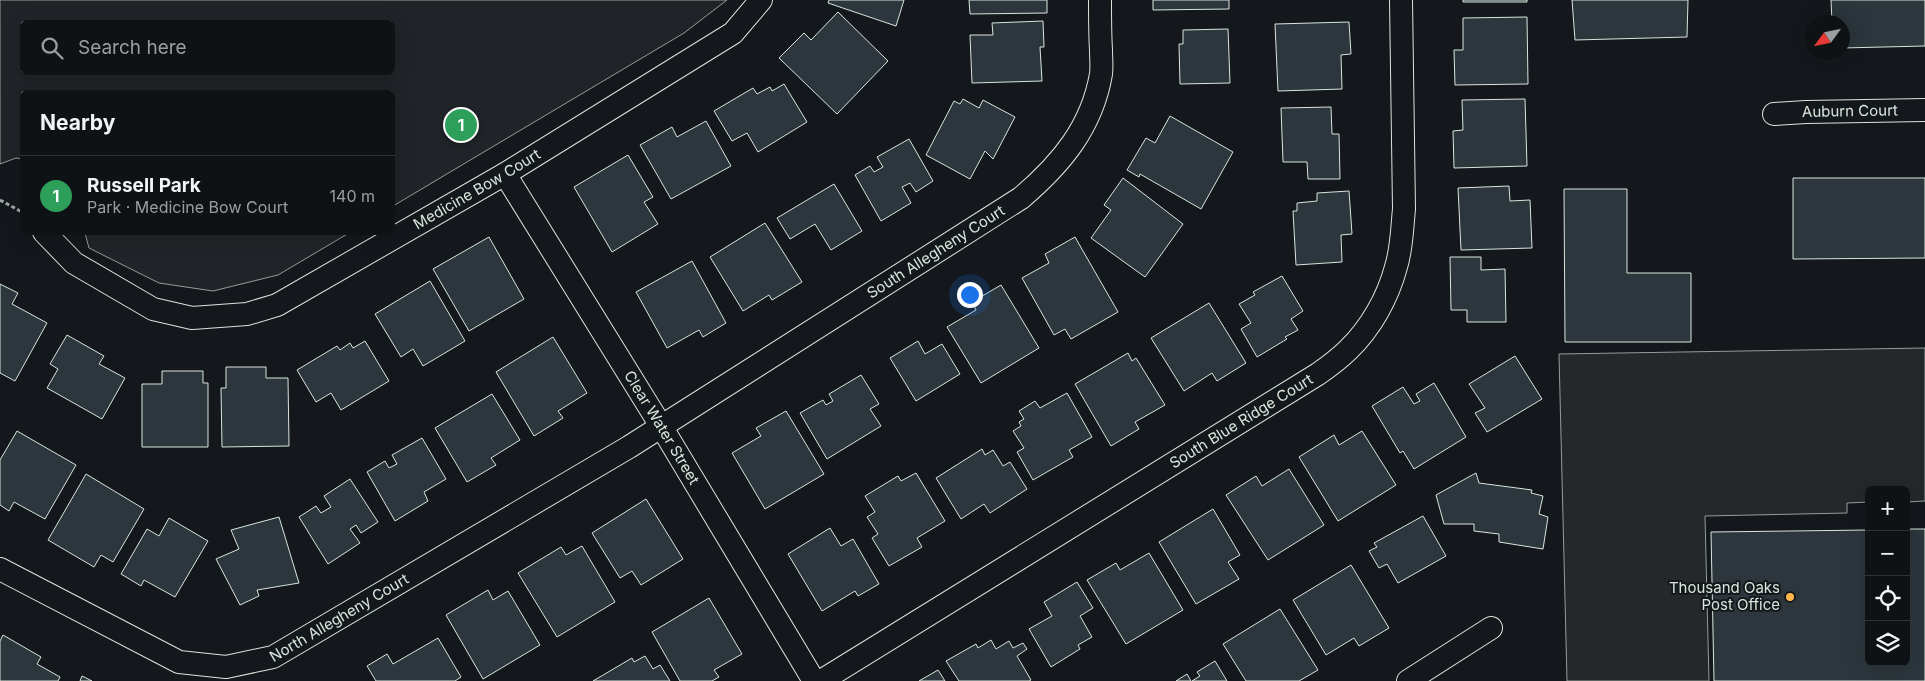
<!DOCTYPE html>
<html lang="en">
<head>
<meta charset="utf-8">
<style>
  body { margin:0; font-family:Inter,sans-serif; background:#1d2022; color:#f1f3f6 }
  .controls { position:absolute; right:15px; bottom:15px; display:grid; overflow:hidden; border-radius:8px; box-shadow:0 5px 20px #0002 }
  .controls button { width:45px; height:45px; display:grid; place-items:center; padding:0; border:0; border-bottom:1px solid #2f3234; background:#0f1215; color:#f1f3f6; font:25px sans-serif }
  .compass { position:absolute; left:1805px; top:15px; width:45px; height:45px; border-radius:50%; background:#0f1215; box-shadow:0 5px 20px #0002; rotate:237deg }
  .you { position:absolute; left:969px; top:294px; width:18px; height:18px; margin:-12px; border:4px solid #fff; border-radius:50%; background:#1a73e8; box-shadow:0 0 0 8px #1a73e833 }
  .badge { display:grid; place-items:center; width:32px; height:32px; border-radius:50%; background:#ea580c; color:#fff; font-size:16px; font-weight:700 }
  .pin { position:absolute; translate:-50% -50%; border:2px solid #fff; box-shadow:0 1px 5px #0006 }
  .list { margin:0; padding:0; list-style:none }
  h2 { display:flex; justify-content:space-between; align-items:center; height:65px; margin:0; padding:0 20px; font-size:21px }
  h2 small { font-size:16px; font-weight:400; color:#9b9ea0 }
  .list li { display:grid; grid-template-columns:32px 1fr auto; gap:15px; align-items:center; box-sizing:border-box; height:80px; padding:0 20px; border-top:1px solid #2f3234 }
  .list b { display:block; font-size:19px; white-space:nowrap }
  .list p { margin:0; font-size:16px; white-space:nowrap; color:#9b9ea0 }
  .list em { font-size:16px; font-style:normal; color:#9b9ea0 }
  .icon { flex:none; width:28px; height:28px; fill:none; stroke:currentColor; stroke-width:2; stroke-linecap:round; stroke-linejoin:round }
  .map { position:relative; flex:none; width:1925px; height:681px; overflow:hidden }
  .search { position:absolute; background:#0f1215; box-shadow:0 5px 20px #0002; left:20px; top:20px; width:375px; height:55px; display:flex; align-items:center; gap:12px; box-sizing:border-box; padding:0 18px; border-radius:8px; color:#9b9ea0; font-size:19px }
  .panel { position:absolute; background:#0f1215; box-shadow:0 5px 20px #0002; left:20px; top:90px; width:375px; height:145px; border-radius:8px }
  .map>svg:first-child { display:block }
  .green { fill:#202428; stroke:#939e99; fill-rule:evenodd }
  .parking { fill:#24282b; stroke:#939e99 }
  .building { fill:#2c363c; stroke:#d8e6dc }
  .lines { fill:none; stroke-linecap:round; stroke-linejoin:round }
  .minor-casing { stroke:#d8e6dc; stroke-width:24 }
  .path { stroke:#9da8a2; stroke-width:3; stroke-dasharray:4 2.5; stroke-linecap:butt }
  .minor { stroke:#14181c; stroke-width:22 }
  .poi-dot { fill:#ffb74d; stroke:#14181c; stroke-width:2 }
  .labels { text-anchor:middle; stroke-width:4; stroke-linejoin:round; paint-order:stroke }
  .street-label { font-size:15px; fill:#d8e6dc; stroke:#14181c }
  .poi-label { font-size:15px; fill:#d8e6dc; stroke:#14181c; text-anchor:end }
</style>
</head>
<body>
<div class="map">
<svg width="1925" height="681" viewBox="0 0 1925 681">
  <rect width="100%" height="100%" fill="#14181c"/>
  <path class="green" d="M0,0h727l-43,33 -291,173 -1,-114h-370v67l-6,-1 -16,6zM22,22h370v50h-370z
    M85,233v-1l264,1 -71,42 -65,16 -54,-8 -70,-35z"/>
  <path class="parking" d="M1925,348v153l-19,1v-12h-37v12l-22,1v10l-142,3 4,165h-142l-8,-327z"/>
  <path class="building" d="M829,0h75l-8,26 -68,-23z
    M969,0h78v13l-77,1z
    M1153,0h76v9l-76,1z
    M1463,0h64v2h-64z
    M1572,0h116l-1,37 -112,3z
    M1831,0h94v46l-83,2v-26h-10z
    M838,12l50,49 -51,53 -58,-56 25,-25 7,7z
    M1527,17l1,67 -73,1 -1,-35h9v-32z
    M1043,21l1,26h-4l2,34 -70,2 -2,-48h23l-1,-12z
    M1349,22l2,32 -10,1 1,34 -64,2 -3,-67z
    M1228,29l2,54 -50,1 -1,-40h4v-14z
    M784,84l23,38 -49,30 -11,-19 -15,8 -18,-30 39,-23 4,6 13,-7 2,4z
    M963,99l16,9 4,-8 32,17 -22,42 -8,-8 -15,28 -44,-24 28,-54 6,3z
    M1525,99l2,67 -73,2 -1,-37 10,-1 -1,-30z
    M1331,107l1,27h7l1,45h-32l-1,-17h-24l-2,-54z
    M1170,116l63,36 -32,57 -61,-35 -1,3 -12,-7 19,-32 9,5z
    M706,121l25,45 -60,33 -31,-54 32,-18 5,10z
    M909,139l24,42 -17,11 -6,-9 -8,4 9,16 -30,18 -26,-46 15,-9 4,6 9,-5 -6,-10z
    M628,155l25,42 -9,5 14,22 -46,28 -38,-65z
    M1123,178l60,46 -38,53 -54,-39 20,-28 -7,-5z
    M1793,178h132v80l-132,1z
    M834,184l28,47 -31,19 -16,-26 -25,15 -13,-21z
    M1509,186l1,15 20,-1 2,48 -71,2 -3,-62z
    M1564,189h63v84h64v69h-126z
    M1349,191l3,43 -11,1 1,27 -46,3 -3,-54h4v-8l20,-2v-8z
    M765,223l37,59 -30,18 -3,-5 -26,16 -33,-54z
    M489,237l35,62 -55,32 -36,-62z
    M1075,237l43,75 -47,27 -6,-10 -11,6 -32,-57 27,-15 -4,-9z
    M1450,257h31v13l24,-1 1,53h-39v-12h-16z
    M692,261l34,62 -23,14 -4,-7 -32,18 -31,-56z
    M1282,276l21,35 -12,8 7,11 -13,7 2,2 -30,18 -16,-28 10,-6 -12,-19 16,-9 -2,-3z
    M430,281l35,60 -42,25 -10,-17 -12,8 -26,-43z
    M0,284l18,9 -6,11 35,19 -32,58 -15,-8z
    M1001,285l38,63 -58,35 -34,-56 29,-17 -4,-8z
    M1209,303l37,60 -29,18 -5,-8 -28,18 -33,-53z
    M67,335l37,21 -5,8 26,14 -23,41 -55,-31 11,-19 -8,-5z
    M553,337l34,56 -29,18 5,7 -29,18 -38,-64z
    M365,341l24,40 -48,29 -10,-17 -15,9 -19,-32 40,-24 3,4 10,-7 3,5z
    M918,341l7,13 17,-10 18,30 -44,27 -26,-43z
    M1128,353l4,8 4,-3 29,47 -30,17 4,7 -28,17 -36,-62z
    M1515,356l27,43 -55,33 -12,-19 10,-5 -16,-24z
    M226,367h40v11h22l1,68 -67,1 -1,-59h5z
    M162,371h41v12h5v64h-66v-63h20z
    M861,375l18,29 -9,5 11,17 -54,33 -27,-46 23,-13 3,5 7,-4 -4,-7z
    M1434,383l32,54 -52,32 -11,-18 -3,2 -28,-47 31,-19 11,17 6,-3 -4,-7z
    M1067,393l25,44 -23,13 4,7 -40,23 -16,-28 7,-4 -11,-17 8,-5 -2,-4 5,-3 -5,-8 16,-10 5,7z
    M492,394l28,46 -29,18 5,7 -29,17 -32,-54z
    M786,411l38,63 -59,35 -33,-56 29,-17 -5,-8z
    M17,431l59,34 -31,54 -31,-17 -5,9 -9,-6v-45z
    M1362,431l34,54 -58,36 -39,-64 35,-22 5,10z
    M422,438l24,41 -22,13 4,9 -33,20 -28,-49 18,-11 4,7 8,-4 -5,-9z
    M982,449l3,6 8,-5 10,16 7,-4 17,27 -37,24 -6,-9 -23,15 -25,-41z
    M1289,469l35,56 -56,35 -42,-65 30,-19 6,10z
    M916,473l29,48 -28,17 5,9 -33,19 -17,-28 6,-4 -11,-17 8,-5 -10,-16 33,-20 3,5z
    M1476,473l3,10 53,7 -1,3 12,3 -4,18 9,3 -5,32 -44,-7v-8l-25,-3v-7h-30l-8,-29z
    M86,474l58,35 -31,53 -12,-7 -7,12 -46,-27z
    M350,479l28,43 -17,11 -5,-8 -6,4 10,14 -32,21 -29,-47 17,-11 5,7 10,-6 -7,-11z
    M646,499l37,60 -42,26 -9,-14 -12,7 -28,-45z
    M1213,509l27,46 -12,7 11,17 -43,25 -37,-62z
    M1423,516l23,40 -48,27 -11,-19 -8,4 -10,-17 8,-4 -3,-4z
    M279,517l20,66 -42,7 2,6 -19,9 -24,-46 23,-10 -8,-19z
    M169,518l39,23 -33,56 -31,-17 -3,6 -20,-12 26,-45 12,7z
    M830,528l11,18 12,-7 26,45 -21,12 -3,-5 -33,20 -34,-57z
    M1906,529h19v152h-211l-3,-149 158,-2v132h37z
    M582,546l33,56 -58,35 -39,-64 43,-26 5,8z
    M1149,553l34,57 -57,34 -39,-64 29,-17 4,7z
    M1351,565l38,63 -30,18 -5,-8 -28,17 -33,-55z
    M1077,582l16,26 -13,8 12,21 -14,8 2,4 -29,18 -22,-38 23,-13 -8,-14z
    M488,590l5,10 15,-9 32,54 -57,34 -37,-64z
    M709,598l33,56 -28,16 5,7 -7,4h-32l-28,-49z
    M1280,609l38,61 -19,11h-53l-23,-37z
    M3,635l38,22 -4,7 23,13 -2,4h-58v-40z
    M438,638l23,39 -6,4h-79l-9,-15 20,-12 6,10z
    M991,640l5,9 13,-8 4,7 10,-5 4,6 -10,7 14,24 -2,1h-70l-13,-20 30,-17 2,4z
    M645,656l8,13 7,-4 10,16h-77l39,-23 2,4z
    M1215,661l12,20h-35l8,-5 -3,-4z
    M938,670l7,11h-26z
    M1187,674l4,7h-15z
    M82,676l10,5h-12z"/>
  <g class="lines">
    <g class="minor-casing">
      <g id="minor">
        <path id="s1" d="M1774,114l32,-2 119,-2"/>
        <path id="s2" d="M505,174l156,252 153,255"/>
        <path id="s3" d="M44,232l30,31 79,46 39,9 55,-4 30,-9 228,-131 228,-141 28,-33"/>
        <path id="s4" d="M0,569l179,93 47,5 47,-10 356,-210 392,-249c40,-34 71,-71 80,-124 1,-8 0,-16 0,-24 -1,-16 -1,-33 -1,-50"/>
        <path id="s5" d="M821,681l497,-307c10,-7 21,-15 30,-24 23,-22 40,-53 48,-83 6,-19 6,-39 8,-58l-3,-209"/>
        <path d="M1408,681l83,-53"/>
      </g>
    </g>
    <path class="path" d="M0,200l22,12"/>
    <use href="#minor" class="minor"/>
  </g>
  <circle class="poi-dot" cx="1790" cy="597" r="5"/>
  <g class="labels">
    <g class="street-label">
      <text dy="5" stroke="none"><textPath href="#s1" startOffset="76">Auburn Court</textPath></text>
      <text dy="5" stroke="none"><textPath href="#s3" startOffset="492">Medicine Bow Court</textPath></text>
      <text dy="5" stroke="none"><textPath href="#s4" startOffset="1074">South Allegheny Court</textPath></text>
      <text dy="5" stroke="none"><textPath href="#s5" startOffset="494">South Blue Ridge Court</textPath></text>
      <text dy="5" stroke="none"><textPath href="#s2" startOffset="298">Clear Water Street</textPath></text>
      <text dy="5" stroke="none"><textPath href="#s4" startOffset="374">North Allegheny Court</textPath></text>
    </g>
    <g class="poi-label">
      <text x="1780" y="593">Thousand Oaks<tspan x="1780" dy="17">Post Office</tspan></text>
    </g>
  </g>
</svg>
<div class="controls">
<button>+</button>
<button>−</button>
<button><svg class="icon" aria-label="locate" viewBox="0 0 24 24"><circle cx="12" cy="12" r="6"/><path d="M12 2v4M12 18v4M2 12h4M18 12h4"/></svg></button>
<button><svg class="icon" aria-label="layers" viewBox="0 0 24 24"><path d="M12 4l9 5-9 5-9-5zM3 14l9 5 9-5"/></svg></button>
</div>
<svg class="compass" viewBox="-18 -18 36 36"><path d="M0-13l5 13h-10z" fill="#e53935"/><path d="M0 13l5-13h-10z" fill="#9b9ea0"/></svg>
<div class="you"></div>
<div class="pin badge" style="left:461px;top:125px;background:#2e9e5b">1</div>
<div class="search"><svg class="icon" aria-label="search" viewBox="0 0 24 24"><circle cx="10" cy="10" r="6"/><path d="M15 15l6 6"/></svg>Search here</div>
<section class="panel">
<h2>Nearby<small></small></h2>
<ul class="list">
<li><span class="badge" style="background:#2e9e5b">1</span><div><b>Russell Park</b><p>Park · Medicine Bow Court</p></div><em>140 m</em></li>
</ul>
</section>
</div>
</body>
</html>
